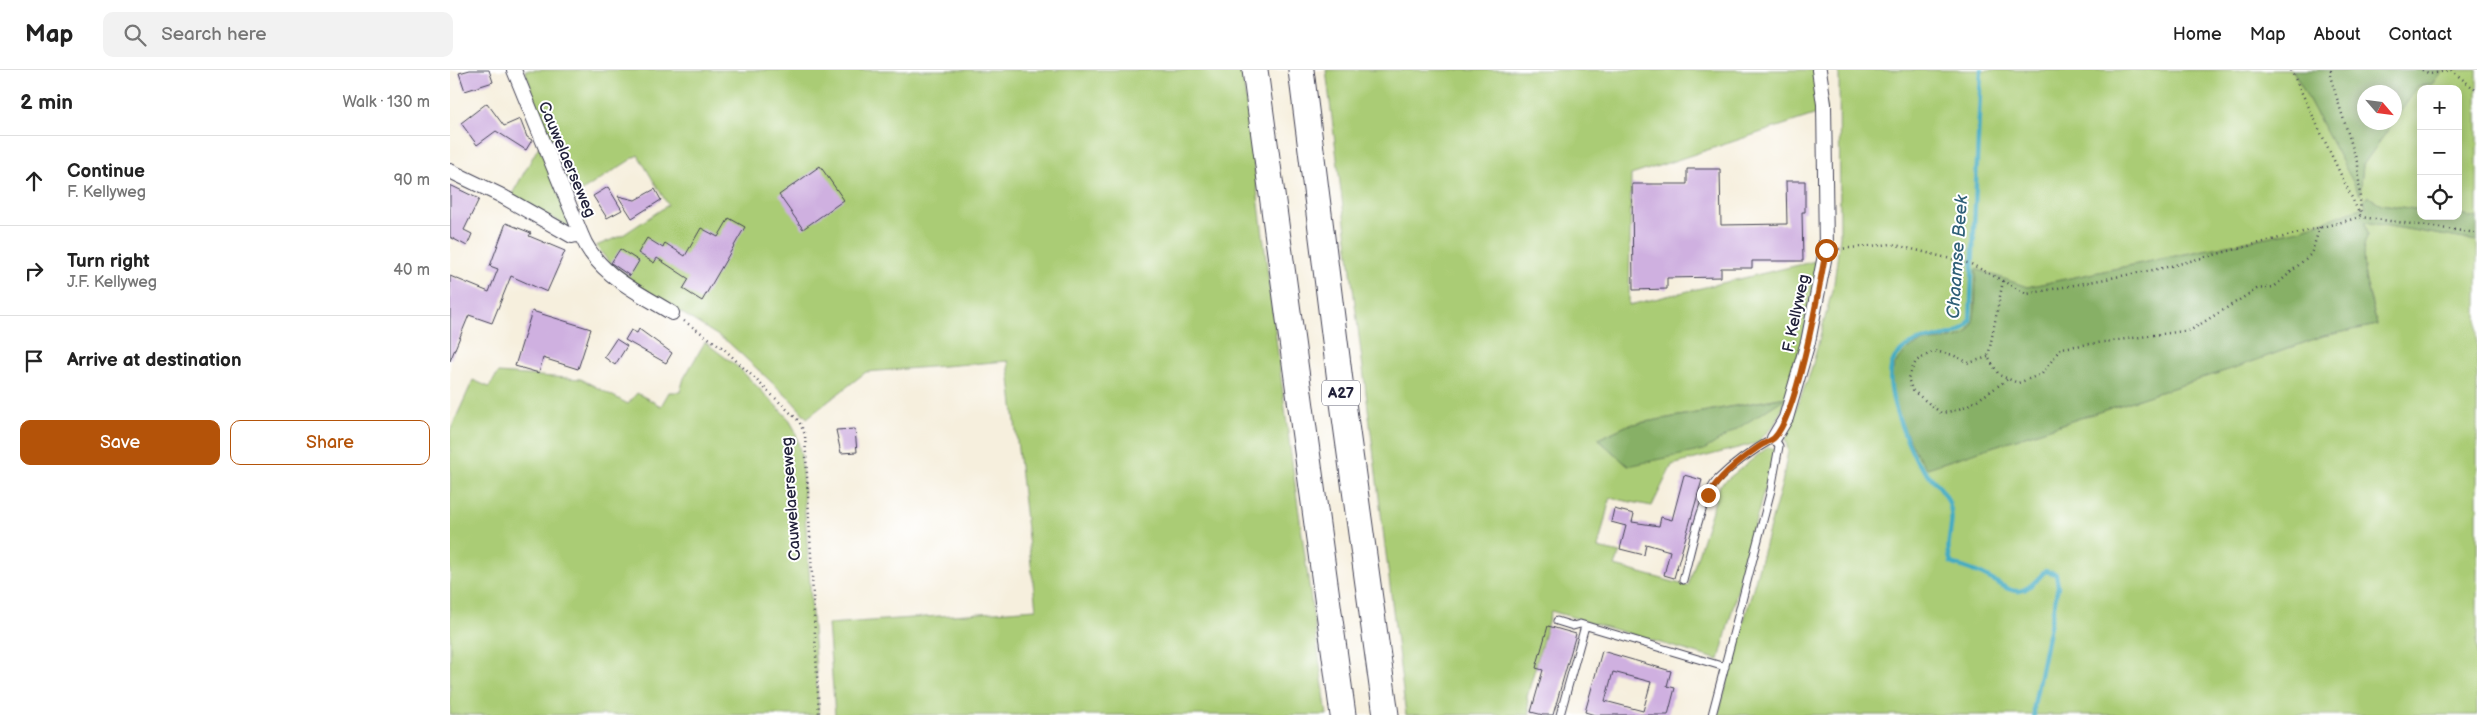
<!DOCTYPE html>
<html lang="en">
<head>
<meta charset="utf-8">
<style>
  body { margin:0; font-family:"Balsamiq Sans",sans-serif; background:#f2f2f2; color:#222 }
  .controls { position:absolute; right:15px; top:15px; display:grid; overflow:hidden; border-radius:10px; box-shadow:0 2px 12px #0003 }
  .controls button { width:45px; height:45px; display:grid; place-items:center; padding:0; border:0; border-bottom:1px solid #e0e0e0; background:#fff; color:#222; font:25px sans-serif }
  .compass { position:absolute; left:1907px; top:15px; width:45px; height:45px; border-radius:50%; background:#fff; box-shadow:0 2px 12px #0003; rotate:118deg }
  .stop { position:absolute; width:15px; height:15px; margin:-11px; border:4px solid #b45309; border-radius:50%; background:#fff }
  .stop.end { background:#b45309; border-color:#fff; box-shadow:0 1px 5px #0008 }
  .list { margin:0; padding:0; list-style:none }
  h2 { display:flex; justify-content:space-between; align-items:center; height:65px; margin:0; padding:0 20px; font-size:21px }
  h2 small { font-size:16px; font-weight:400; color:#767676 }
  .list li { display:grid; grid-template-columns:32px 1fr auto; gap:15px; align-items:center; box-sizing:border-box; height:90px; padding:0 20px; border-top:1px solid #e0e0e0 }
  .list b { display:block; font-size:19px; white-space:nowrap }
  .list p { margin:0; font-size:16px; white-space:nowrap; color:#767676 }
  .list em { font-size:16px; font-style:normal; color:#767676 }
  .actions { display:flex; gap:10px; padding:15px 20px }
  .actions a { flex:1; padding:11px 0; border:1px solid #b45309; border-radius:10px; text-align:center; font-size:18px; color:#b45309 }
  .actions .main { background:#b45309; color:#fff }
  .icon { flex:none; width:28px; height:28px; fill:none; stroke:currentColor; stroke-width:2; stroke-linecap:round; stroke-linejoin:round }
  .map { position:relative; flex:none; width:2027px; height:645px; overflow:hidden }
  header { display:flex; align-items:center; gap:30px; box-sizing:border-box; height:70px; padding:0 25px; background:#fff; border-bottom:1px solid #e0e0e0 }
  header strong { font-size:24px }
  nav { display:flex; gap:28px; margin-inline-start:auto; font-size:18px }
  .search { width:350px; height:45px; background:#f2f2f2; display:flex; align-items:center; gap:12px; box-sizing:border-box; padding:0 18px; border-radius:10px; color:#767676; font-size:19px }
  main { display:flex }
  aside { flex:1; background:#fff }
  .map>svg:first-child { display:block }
  .green { fill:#aacc75; stroke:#667758; fill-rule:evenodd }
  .forest { fill:#87b066; stroke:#546950 }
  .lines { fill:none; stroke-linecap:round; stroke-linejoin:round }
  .stream { stroke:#42abc2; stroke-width:4.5 }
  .building { fill:#cfb0e0; fill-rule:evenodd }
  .service-casing { stroke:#424153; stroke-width:9 }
  .minor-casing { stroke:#424153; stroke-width:16 }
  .motorway-casing { stroke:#424153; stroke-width:27 }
  .path { stroke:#424153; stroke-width:2.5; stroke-dasharray:1 4; stroke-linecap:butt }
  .service { stroke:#fff; stroke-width:7 }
  .minor { stroke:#fff; stroke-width:14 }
  .motorway { stroke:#fff; stroke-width:25 }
  .route { stroke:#b45309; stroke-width:6 }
  .labels { text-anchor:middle; stroke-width:4; stroke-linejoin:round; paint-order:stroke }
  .shield { fill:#fff; stroke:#646476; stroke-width:1 }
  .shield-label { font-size:15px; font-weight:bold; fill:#22223b }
  .street-label { font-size:16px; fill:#22223b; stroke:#fff }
  .water-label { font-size:18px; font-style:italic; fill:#306078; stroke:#fff }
</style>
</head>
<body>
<header>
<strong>Map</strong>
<div class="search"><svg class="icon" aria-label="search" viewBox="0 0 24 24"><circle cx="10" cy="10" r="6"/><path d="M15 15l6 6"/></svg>Search here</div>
<nav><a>Home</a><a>Map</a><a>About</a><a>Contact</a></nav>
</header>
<main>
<aside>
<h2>2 min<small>Walk · 130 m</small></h2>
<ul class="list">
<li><svg class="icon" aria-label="ahead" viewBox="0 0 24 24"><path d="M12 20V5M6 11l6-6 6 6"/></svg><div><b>Continue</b><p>F. Kellyweg</p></div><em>90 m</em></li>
<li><svg class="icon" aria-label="right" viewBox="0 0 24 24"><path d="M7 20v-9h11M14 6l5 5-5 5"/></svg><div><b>Turn right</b><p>J.F. Kellyweg</p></div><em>40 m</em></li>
<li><svg class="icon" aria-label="arrive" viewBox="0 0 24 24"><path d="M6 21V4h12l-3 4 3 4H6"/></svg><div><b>Arrive at destination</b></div></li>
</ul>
<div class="actions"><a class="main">Save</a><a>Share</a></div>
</aside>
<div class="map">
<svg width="2027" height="645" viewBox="0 0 2027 645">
  <rect width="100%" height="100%" fill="#fff"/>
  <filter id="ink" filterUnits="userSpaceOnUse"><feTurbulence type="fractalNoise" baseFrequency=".02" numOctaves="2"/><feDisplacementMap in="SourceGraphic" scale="10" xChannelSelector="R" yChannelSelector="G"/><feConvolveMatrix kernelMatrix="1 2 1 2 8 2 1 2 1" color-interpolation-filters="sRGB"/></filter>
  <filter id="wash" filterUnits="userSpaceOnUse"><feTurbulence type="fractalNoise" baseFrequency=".0096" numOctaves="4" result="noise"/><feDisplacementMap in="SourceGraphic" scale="20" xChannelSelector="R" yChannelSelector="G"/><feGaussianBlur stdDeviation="1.12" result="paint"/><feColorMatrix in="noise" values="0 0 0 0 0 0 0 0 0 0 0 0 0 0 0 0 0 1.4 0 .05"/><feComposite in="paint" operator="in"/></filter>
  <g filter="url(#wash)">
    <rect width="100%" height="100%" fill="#f6efdd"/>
    <path class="green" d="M75,0h717l48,378 37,267h-492l-7,-91 208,-15 -28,-248 -142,11 -59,46 -15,-17 -64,-59 -110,-69 -22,-27 27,-11 45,-30 -30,-50 -64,41 -30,-67z
      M876,0h497l3,41 -195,64 -2,130 195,-46 -37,138 -11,26 -19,20 -85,22 -20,41 -42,-8 -12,50 22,5 -5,13 73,20 32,-101 48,-38 7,2 -56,211 -168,-49 -24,86 3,18h-124zM1335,327l-157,69 -30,-27 30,-14z
      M1389,0h454l67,124 3,-29 55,-79 14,-2 10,-14h35v148l-19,-3v-126h-37v121l-40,-6 -14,-8v10l-67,24 -273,57 -51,-18 -2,51 -7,13 -11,5 -39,6 -18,15 28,109 316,-103 80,-29 54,-11c-4,-25 -23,-67 -9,-90l-3,-13 112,19v474h-759l64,-232 6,-32 -3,-14 26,-66 23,-88 6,-47z
      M89,76l31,78 -2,2 -57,-30z
      M255,272l34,26 49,50 7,12 6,25 18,260h-369v-284l23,-51 16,7 9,-14 83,6 47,25 9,-11 24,13 8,-14h11l4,-14z"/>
    <path class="forest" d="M1843,0h149l-10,14 -14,2 -23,34 -1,-28h-30v30l29,1 -30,42 -3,30z
      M1917,126l14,8 40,6v6l37,-1 19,3v23l-112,-19 3,13c-13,22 4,67 9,90l-54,11 -80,29 -316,103c-17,-20 -38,-68 -35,-95 2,-11 15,-24 24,-28 16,-8 39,-1 52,-13 10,-10 7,-48 8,-63l51,18 273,-57 66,-24 -2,-5z
      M1337,327l-83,53 -76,16 -30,-27 30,-14z"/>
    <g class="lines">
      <path class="stream" d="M1531,0l-11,250c-10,22 -38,14 -57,23 -5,2 -11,8 -15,11 -21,20 6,81 17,104 9,16 28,27 34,45 8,21 -6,39 2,60 10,4 22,7 32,12 31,16 35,28 62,-4l11,3 2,12 -24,119v10"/>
    </g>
    <g id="blocks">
      <path class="building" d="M20,0h19l4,12 -28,9 -6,-18z
        M37,33l17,23 16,-7 7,18 5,3 -6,10 -30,-19 -19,14 -16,-22z
        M370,96l24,34 -41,29 -24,-34z
        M1237,99h33l1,56 66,-1 -1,-43h19v31h-3l1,49h-51v7h-31v9l-54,1v11l-34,1 -1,-106h55z
        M0,115l29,14 -15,31 8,4 -5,12 -17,-9z
        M158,117l14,23 -15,8 -14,-22z
        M205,119l6,11 -29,18 -14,-22 17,4z
        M279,148l16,9 -43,74 -19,-12 6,-10 -32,-21 -3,5 -16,-10 9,-15 16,10 2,-5 20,13 16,-28 17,9z
        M56,153l25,10 -2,3 36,15 -18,41 -36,-16 -19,47 -23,-8 -19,46v-85l39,16 9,-23 -8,-3z
        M170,179l19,12 -9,15 -19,-13z
        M82,241l59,18 -13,40 -35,-11 -4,15 -24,-7z
        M189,259l33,24 -6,10 -41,-23 6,-10 6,3z
        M166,269l11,7 -12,19 -11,-8z
        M405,359l2,23 -16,1 -5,-23z
        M1234,405l18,5 -28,98 -10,-3 6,-24 -24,-7 -2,11 -24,-6 6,-23 -15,-4 3,-13 20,5 -2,8 27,4 2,-9 11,3z
        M1098,556l28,8 -23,81h-10l-12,-3 12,-42 -7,-2z
        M1152,581l69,20 -4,15 8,2 -7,27h-73l-10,-3zM1163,602l38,10 -8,29 -38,-10z"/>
    </g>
  </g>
  <g filter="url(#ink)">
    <use href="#blocks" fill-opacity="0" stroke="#424153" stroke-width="1"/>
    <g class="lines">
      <g class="service-casing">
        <path id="service" d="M1233,510c7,-25 18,-83 35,-101 16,-16 37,-30 56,-41l5,8 -8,44 -59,225
          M1107,551l16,5 7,-2 145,43
          M1110,645l25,-89"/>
      </g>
      <g class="minor-casing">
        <path id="minor" d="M64,0l67,164
          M0,101l50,24 72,41 9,-2c15,40 57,58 91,79
          M1324,368l12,-20 22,-76 18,-92 -2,-146 -5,-34"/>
      </g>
      <g class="motorway-casing">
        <path id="motorway" d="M805,0l88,645
          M851,0l39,311 46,334"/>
      </g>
      <path class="path" d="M1841,0l70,147
        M1881,0l-1,6 28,89 3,50
        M1972,0l8,4 21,-4 26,21
        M1389,179l53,-5 79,20 56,30 136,-26 198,-51 116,16
        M1553,211l-15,76 11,18 19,8 24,-9 19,-26 130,-18 66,-41 17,-2 37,-33 9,-27
        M234,251l39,27 76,73 6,14 14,280
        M1538,287l-19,6 -16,-8 -19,-4 -18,10 -8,17 4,12 29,23c27,-3 45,-19 67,-34"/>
      <use href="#service" class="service"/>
      <use href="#minor" class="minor"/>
      <use href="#motorway" class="motorway"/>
    </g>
  </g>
  <g class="lines" filter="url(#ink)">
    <path class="route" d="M1258,425c12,-19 30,-34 49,-47 5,-4 12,-6 17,-10 24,-24 45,-150 52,-188"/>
  </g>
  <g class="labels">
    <rect class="shield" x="872" y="310.5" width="38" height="25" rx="4"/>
    <g class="shield-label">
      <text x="891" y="328">A27</text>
    </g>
    <g class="street-label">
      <text transform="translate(118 89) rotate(67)" y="6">Cauwelaerseweg</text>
      <text transform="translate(1345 243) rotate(-78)" y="6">F. Kellyweg</text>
      <text transform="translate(340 429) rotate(-94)" y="6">Cauwelaerseweg</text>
    </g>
    <g class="water-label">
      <text transform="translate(1507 187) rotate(-86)" y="6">Chaamse Beek</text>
    </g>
  </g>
</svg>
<div class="controls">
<button>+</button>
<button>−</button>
<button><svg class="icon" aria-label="locate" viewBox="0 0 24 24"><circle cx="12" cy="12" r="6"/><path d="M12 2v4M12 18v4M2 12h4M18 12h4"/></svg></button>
</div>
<svg class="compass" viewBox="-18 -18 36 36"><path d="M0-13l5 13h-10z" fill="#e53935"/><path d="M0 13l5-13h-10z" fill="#767676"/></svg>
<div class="stop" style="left:1376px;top:180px"></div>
<div class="stop end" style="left:1258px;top:425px"></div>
</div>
</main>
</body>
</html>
